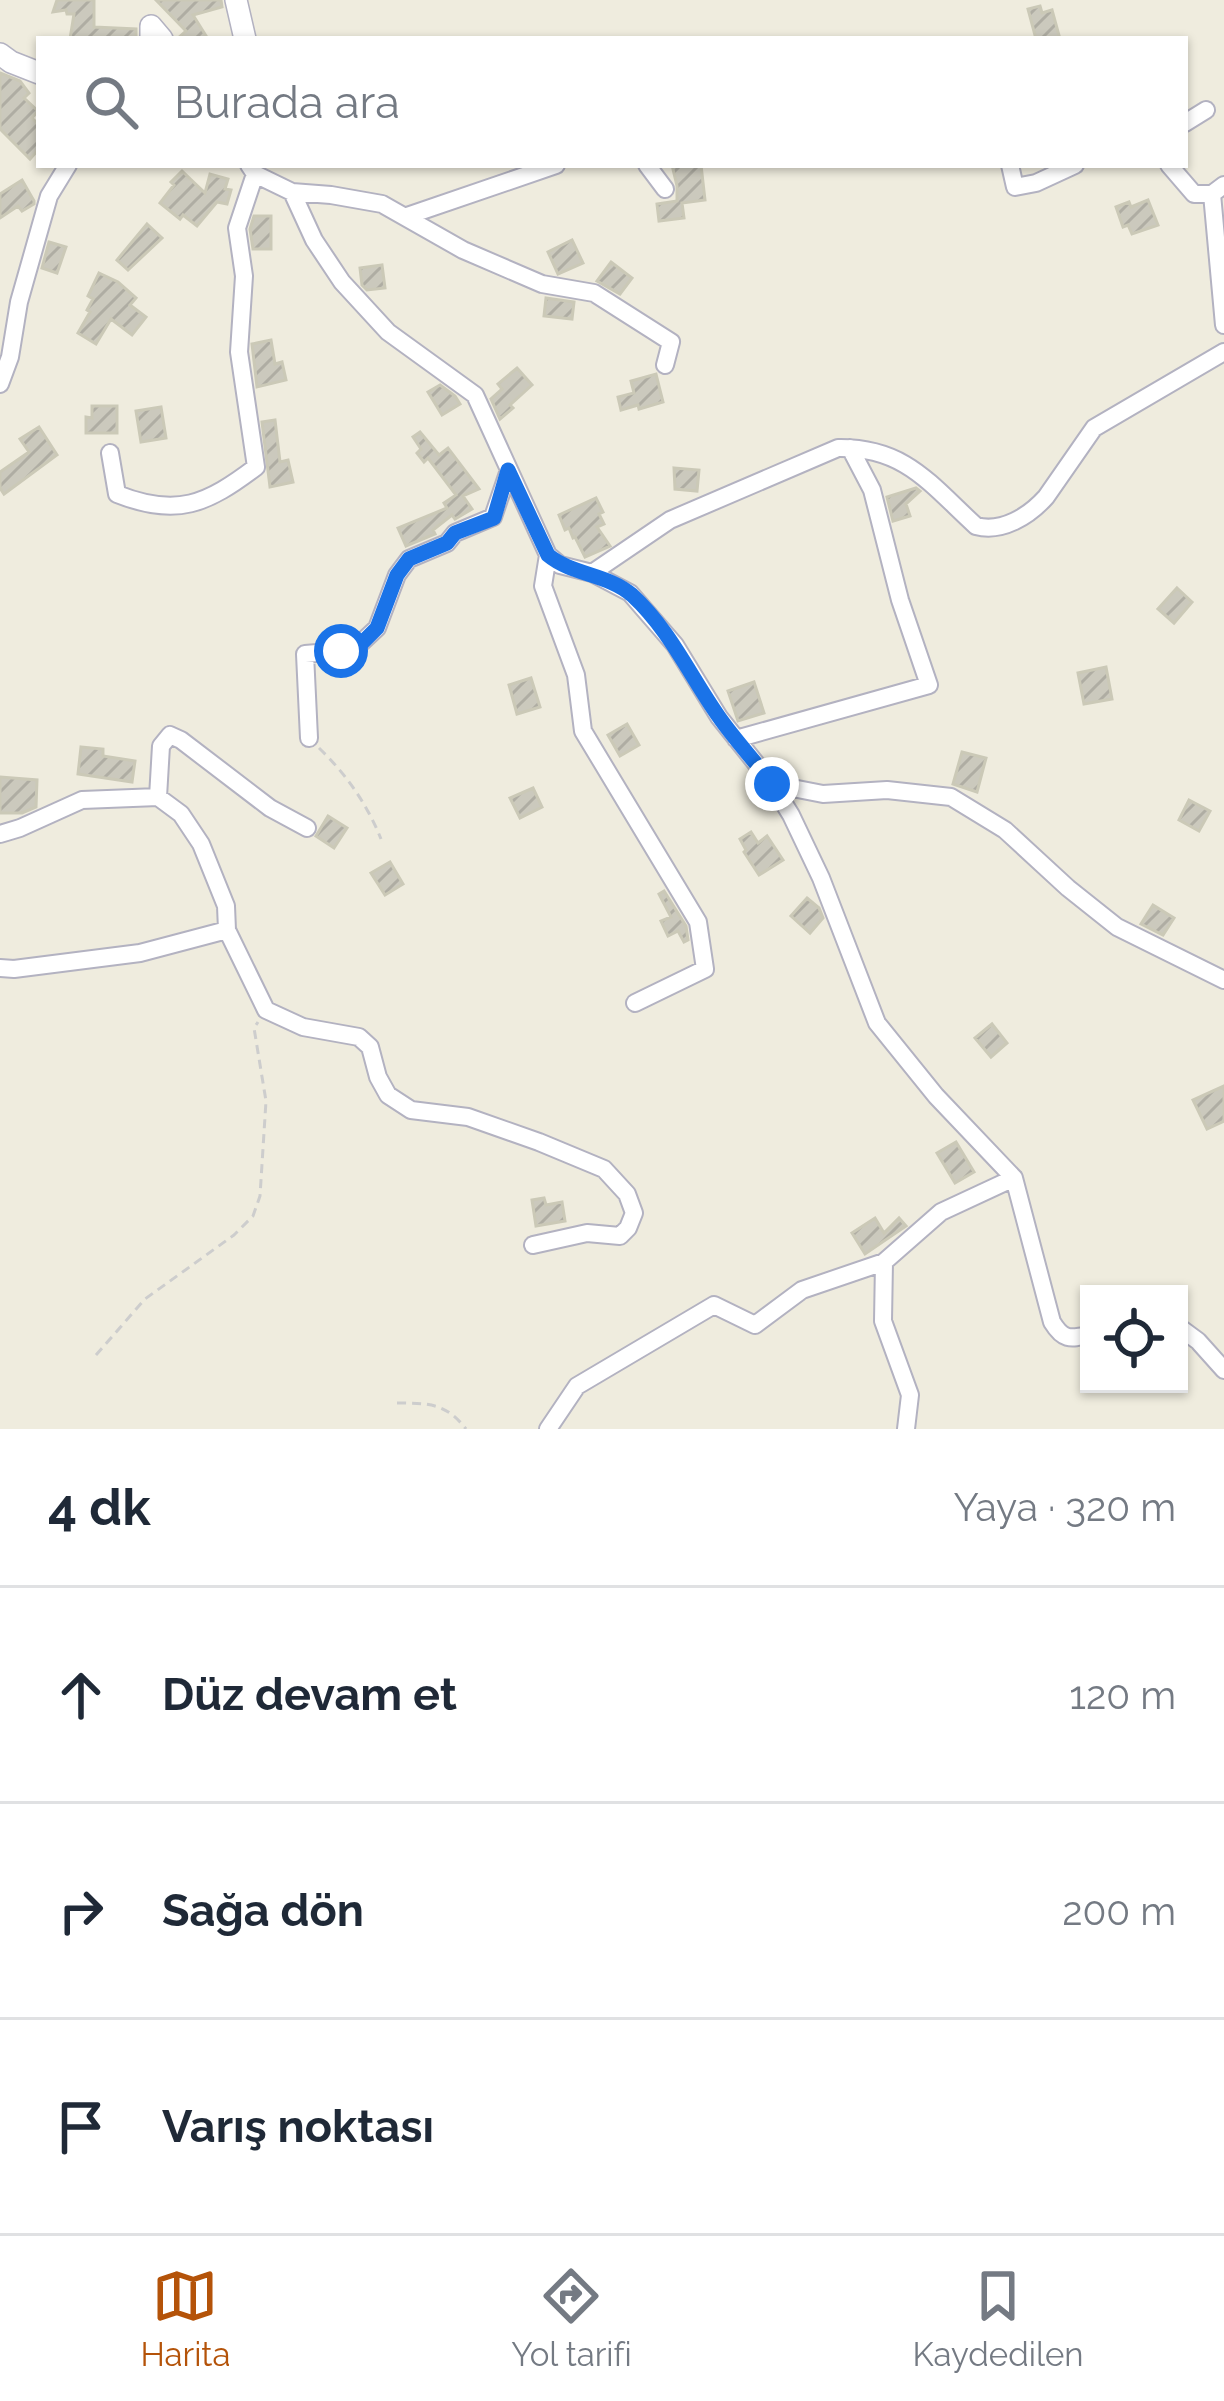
<!DOCTYPE html>
<html lang="tr">
<head>
<meta charset="utf-8">
<style>
  body { margin:0; font-family:Raleway,sans-serif; background:#f2f2f3; color:#1f2937 }
  .controls { position:absolute; right:36px; bottom:36px; display:grid; overflow:hidden; border-radius:0px; box-shadow:0 3px 9px #0004 }
  .controls button { width:108px; height:108px; display:grid; place-items:center; padding:0; border:0; border-bottom:3px solid #e0e1e3; background:#fff; color:#1f2937; font:60px sans-serif }
  .stop { position:absolute; width:36px; height:36px; margin:-27px; border:9px solid #1a73e8; border-radius:50%; background:#fff }
  .stop.end { background:#1a73e8; border-color:#fff; box-shadow:0 3px 12px #0008 }
  .list { margin:0; padding:0; list-style:none }
  h2 { display:flex; justify-content:space-between; align-items:center; height:156px; margin:0; padding:0 48px; font-size:51px }
  h2 small { font-size:39px; font-weight:400; color:#747a83 }
  .list li { display:grid; grid-template-columns:78px 1fr auto; gap:36px; align-items:center; box-sizing:border-box; height:216px; padding:0 48px; border-top:3px solid #e0e1e3 }
  .list b { display:block; font-size:45px; white-space:nowrap }
  .list em { font-size:39px; font-style:normal; color:#747a83 }
  .icon { flex:none; width:66px; height:66px; fill:none; stroke:currentColor; stroke-width:2; stroke-linecap:round; stroke-linejoin:round }
  .map { position:relative; flex:none; width:1224px; height:1429px; overflow:hidden }
  .search { position:absolute; background:#fff; box-shadow:0 3px 9px #0004; left:36px; right:36px; top:36px; height:132px; display:flex; align-items:center; gap:30px; box-sizing:border-box; padding:0 42px; border-radius:0px; color:#747a83; font-size:45px }
  .sheet { height:804px; background:#fff }
  nav { display:flex; justify-content:space-around; align-items:center; box-sizing:border-box; height:168px; border-top:3px solid #e0e1e3; background:#fff; font-size:33px; color:#747a83 }
  nav a { display:grid; justify-items:center; gap:6px }
  nav .on { color:#b45309 }
  .map>svg:first-child { display:block }
  .building { fill:url(#building-hatch); stroke:#cbc9b7; stroke-width:3 }
  .lines { fill:none; stroke-linecap:round; stroke-linejoin:round }
  .minor-casing { stroke:#b3b2c1; stroke-width:20 }
  .tertiary-casing { stroke:#b3b2c1; stroke-width:24 }
  .path { stroke:#cdcdcd; stroke-width:3; stroke-dasharray:9 6; stroke-linecap:butt }
  .minor { stroke:#fff; stroke-width:16 }
  .tertiary { stroke:#fff; stroke-width:21 }
  .route { stroke:#1a73e8; stroke-width:15 }
</style>
</head>
<body>
<div class="map">
<svg width="1224" height="1429" viewBox="0 0 1224 1429">
  <defs>
    <pattern id="building-hatch" width="6" height="6" patternUnits="userSpaceOnUse" patternTransform="scale(3)"><rect width="6" height="6" fill="#cbc9bd"/><path d="M-1 1l2-2M0 6l6-6M5 7l2-2" fill="none" stroke="#afada3"/></pattern>
  </defs>
  <rect width="100%" height="100%" fill="#efecde"/>
  <path class="building" d="M57,0h37v27l42,2v10h-66l4,-25h-7l-1,-4 -13,2z
    M156,0h65l1,7 -29,8 15,24h-31l9,-8z
    M1040,6l2,7 10,-3 8,29h-24l-8,-30z
    M0,73l20,8 9,12 -5,5 14,13 -6,7 7,7v24l-9,10 -30,-30z
    M672,165h29l4,35 -23,3 2,15 -25,3 -2,-17 20,-3v-15z
    M182,171l23,22 5,-19 18,5 -3,10 6,1 -4,14 -10,-2 -20,24 -14,-11 -3,4 -20,-16 14,-18 -3,-3z
    M22,180l12,21v3l-12,7 -4,-5 -18,12v-24z
    M1148,200l10,25 -26,9 -4,-9 -5,2 -7,-20 13,-5 2,5z
    M254,216h17v33h-18l-3,-20z
    M147,224l15,14 -34,32 -11,-10z
    M572,240l11,23 -25,11 -10,-22z
    M49,242l17,5 -9,26 -15,-5z
    M611,262l21,16 -12,16 -23,-13z
    M382,265l3,23 -18,2 -5,-5 -2,-17z
    M99,273l19,9 18,16 -6,7 16,12 -14,18 -21,-16 -15,25 -18,-11 12,-21 -3,-2 6,-11 -5,-3z
    M546,298l28,4 -2,17 -28,-3z
    M271,340l4,24 7,-2 4,18 -29,7 -5,-43z
    M517,368l15,17 -22,20 3,3 -13,11 -9,-20 11,-10 -4,-5z
    M656,374l7,28 -24,7 -1,-4 -17,5 -3,-13 16,-4 -3,-12z
    M440,385l15,11 5,8 -18,11 -14,-23z
    M92,406h25v27h-31v-16l6,1z
    M161,407l5,31 -25,4 -5,-31z
    M275,420l5,42 8,-2 5,22 -23,5 -8,-65z
    M39,427l18,28 -53,39 -4,-6v-16l29,-20 -9,-13z
    M420,432l19,23 9,-7 31,41 -16,7 9,13 -17,10 -3,-4 -19,15 2,4 -29,12 -8,-18 49,-20 -3,-5 12,-8 -28,-37 -4,4 -7,-9 4,-4 -8,-12z
    M674,468l25,2 -2,21 -22,-2z
    M916,488l4,3 -14,13 4,12 -17,5 -6,-24z
    M596,498l7,14 -4,2 5,10 -7,3 13,19 -25,11 -10,-20 -2,1 -4,-10 -4,2 -6,-15z
    M1177,588l15,14 -18,21 -16,-14z
    M1106,667l6,32 -28,5 -6,-31z
    M531,678l9,29 -23,7 -8,-29z
    M754,682l10,31 -26,8 -10,-30z
    M627,724l12,21 -19,11 -12,-21z
    M81,747l22,2v7l32,5 -3,21 -54,-8z
    M962,752l24,6 -9,34 -24,-8z
    M0,777l37,3 -1,27 -14,6h-22z
    M533,788l9,19 -22,11 -10,-20z
    M1189,800l21,11 -11,20 -20,-11z
    M328,816l19,12 -13,20 -18,-12z
    M751,832l7,11 9,-7 16,24 -24,15 -15,-23 2,-2 -6,-11z
    M390,862l13,22 -18,11 -14,-22z
    M664,891l22,35 2,14 -4,2 -6,-11 -10,5 -7,-15 10,-4 -12,-23z
    M807,898l12,10 4,10 -13,15 -19,-17z
    M1153,905l21,13 -11,17 -22,-11z
    M992,1024l15,19 -16,14 -16,-19z
    M1224,1086v35l-17,8 -14,-29z
    M956,1142l18,30 -19,11 -18,-30z
    M544,1198l2,7 16,-3 3,19 -29,5 -4,-26z
    M875,1218l9,15 15,-15 7,8 -41,28 -13,-21z"/>
  <g class="lines">
    <g class="minor-casing">
      <path id="minor" d="M1185,123l21,-13
        M249,165l6,9 37,18 22,48 28,42 46,50 87,63 73,160 12,10 32,8 38,20 45,52 44,72 51,64 21,34 30,63 56,145 59,73 78,82 38,144c11,18 17,17 37,13
        M647,165l18,24
        M1010,165l5,22 21,-4 39,-18
        M1169,165l25,29h18l12,-9
        M292,192l39,3 51,9 81,46 79,34 52,9 77,49 -6,23
        M1212,194l12,131
        M407,216l149,-51
        M0,384l10,-27 9,-55 30,-106 19,-31
        M110,453l7,41c60,24 90,10 139,-27l-17,-115 5,-76 -7,-48 18,-54
        M548,555l-5,31 33,89 7,56 115,191 7,47 -70,34
        M592,573l78,-53 168,-72c67,-1 92,36 138,78 26,7 53,-10 70,-29l48,-69 130,-76
        M309,738l-4,-84 36,-3 21,-9 15,-14 20,-53 12,-16 38,-16 8,-10 38,-16 16,-47
        M736,739l193,-54 -29,-85 -28,-110 -22,-42
        M772,784l51,10 64,-4 64,7 54,33 63,58 49,39 107,53
        M158,797l3,-51 9,-11 11,5 89,68 37,20
        M0,834l20,-6 62,-28 76,-3 23,17 20,30 25,62 1,24 39,80 37,17 56,10 11,10 8,30 10,18 23,15 57,7 71,25 65,27 23,25 7,19 -6,15 -8,8 -33,-3 -54,12
        M0,968l14,1 126,-16 87,-23
        M884,1262l-1,59 27,74 -4,34
        M1179,1327l19,14 26,29
        M548,1429l29,-43 137,-81 41,20 47,-35 82,-28 57,-50 73,-34"/>
    </g>
    <g class="tertiary-casing">
      <path id="tertiary" d="M236,0l9,39
        M151,39v-13l11,13
        M0,54l11,8 28,11"/>
    </g>
    <path class="path" d="M319,748c27,26 48,56 62,91
      M96,1355l49,-56 89,-64 19,-19 7,-20 6,-95 -12,-73 4,-6
      M397,1403c31,0 49,0 69,26"/>
    <use href="#minor" class="minor"/>
    <use href="#tertiary" class="tertiary"/>
  </g>
  <g class="lines">
    <path class="route" d="M341,651l21,-8 15,-15 20,-53 12,-16 38,-16 8,-10 39,-15 14,-48 40,85c24,20 60,19 84,40 38,35 58,81 87,122 16,23 36,44 53,67"/>
  </g>
</svg>
<div class="controls">
<button><svg class="icon" aria-label="locate" viewBox="0 0 24 24"><circle cx="12" cy="12" r="6"/><path d="M12 2v4M12 18v4M2 12h4M18 12h4"/></svg></button>
</div>
<div class="stop" style="left:341px;top:651px"></div>
<div class="stop end" style="left:772px;top:784px"></div>
<div class="search"><svg class="icon" aria-label="search" viewBox="0 0 24 24"><circle cx="10" cy="10" r="6"/><path d="M15 15l6 6"/></svg>Burada ara</div>
</div>
<section class="sheet">
<h2>4 dk<small>Yaya · 320 m</small></h2>
<ul class="list">
<li><svg class="icon" aria-label="ahead" viewBox="0 0 24 24"><path d="M12 20V5M6 11l6-6 6 6"/></svg><div><b>Düz devam et</b></div><em>120 m</em></li>
<li><svg class="icon" aria-label="right" viewBox="0 0 24 24"><path d="M7 20v-9h11M14 6l5 5-5 5"/></svg><div><b>Sağa dön</b></div><em>200 m</em></li>
<li><svg class="icon" aria-label="arrive" viewBox="0 0 24 24"><path d="M6 21V4h12l-3 4 3 4H6"/></svg><div><b>Varış noktası</b></div></li>
</ul>
</section>
<nav>
<a class="on"><svg class="icon" aria-label="map" viewBox="0 0 24 24"><path d="M3 6l6-2 6 2 6-2v14l-6 2-6-2-6 2zM9 4v14M15 6v14"/></svg>Harita</a>
<a><svg class="icon" aria-label="directions" viewBox="0 0 24 24"><path d="M12 3l9 9-9 9-9-9zM9 14v-3h6M13 9l2 2-2 2"/></svg>Yol tarifi</a>
<a><svg class="icon" aria-label="saved" viewBox="0 0 24 24"><path d="M7 4h10v16l-5-4-5 4z"/></svg>Kaydedilen</a>
</nav>
</body>
</html>
